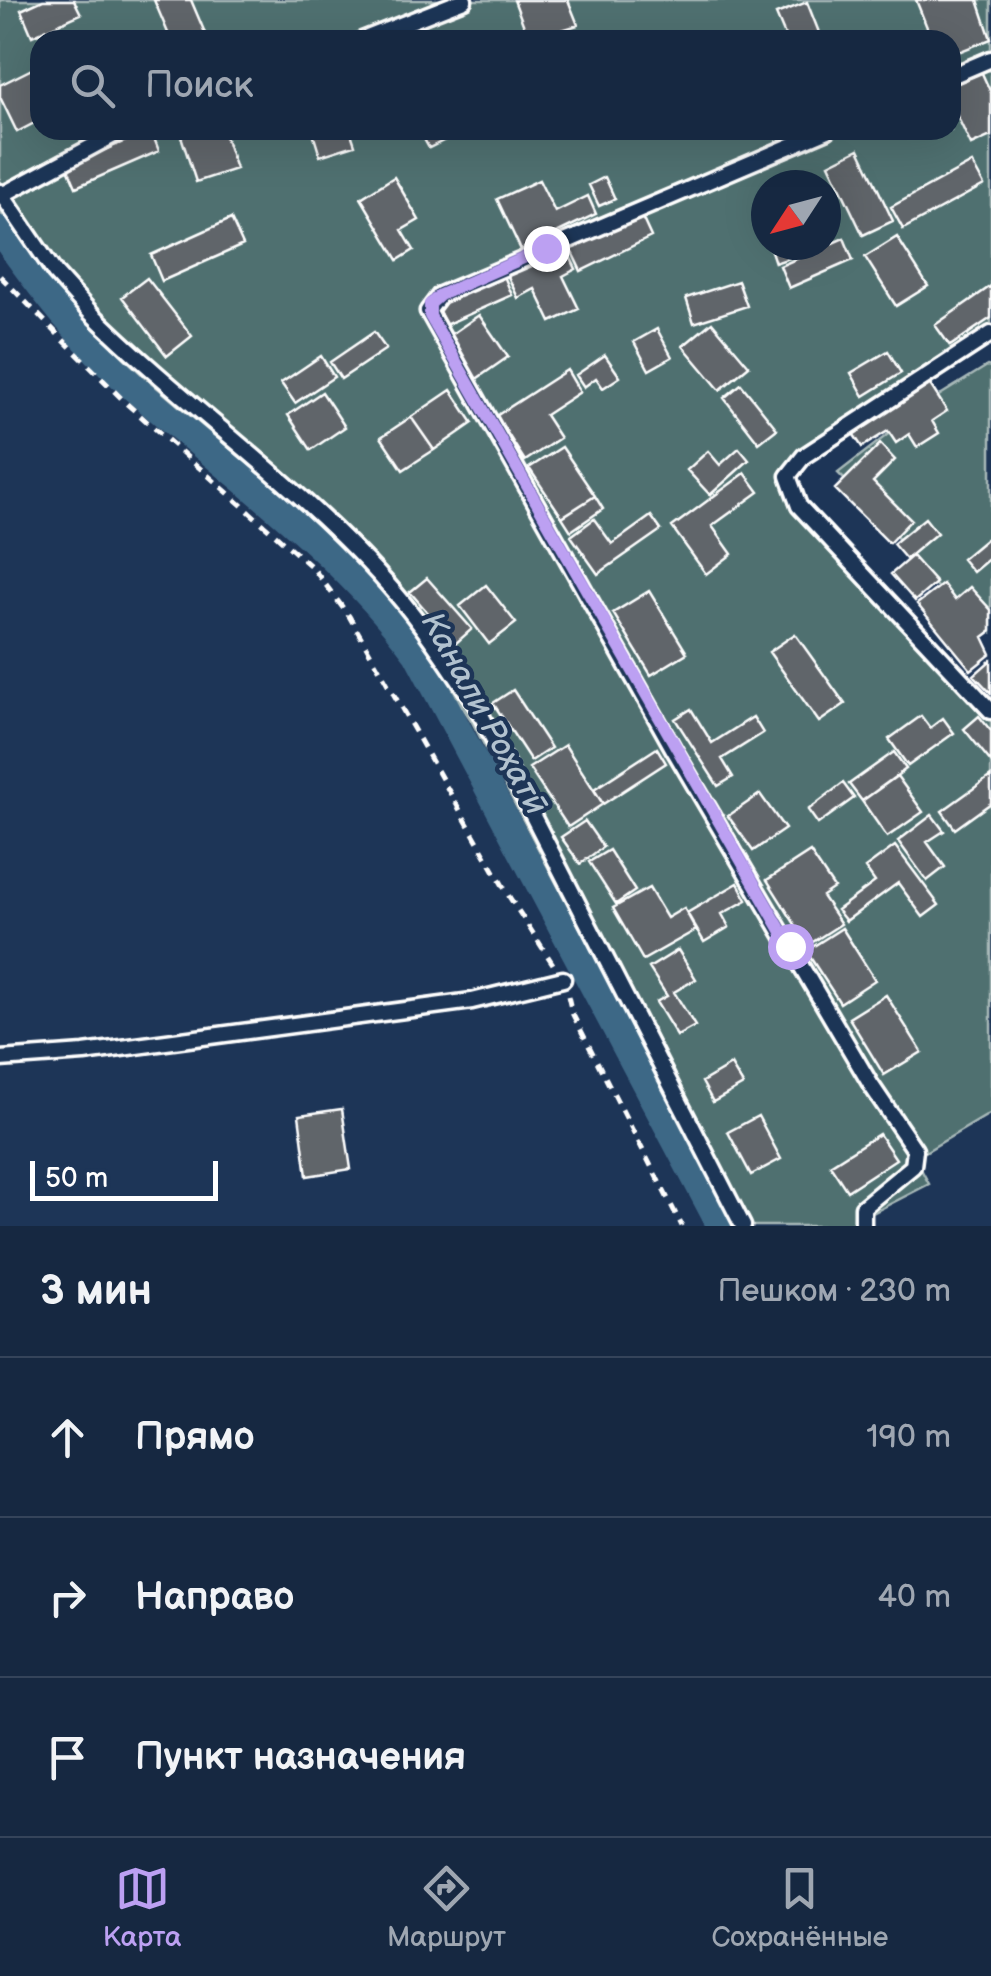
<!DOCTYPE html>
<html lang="ru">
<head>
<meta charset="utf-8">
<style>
  body { margin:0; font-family:"Balsamiq Sans",sans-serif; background:#23344c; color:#f1f3f6 }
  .compass { position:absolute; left:751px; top:170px; width:90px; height:90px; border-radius:50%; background:#162841; box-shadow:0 10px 40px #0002; rotate:234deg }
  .scale { position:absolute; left:30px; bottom:25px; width:188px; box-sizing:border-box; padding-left:10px; border:5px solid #fff; border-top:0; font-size:28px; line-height:35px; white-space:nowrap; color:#fff; -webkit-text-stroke:8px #1d3557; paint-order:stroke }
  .stop { position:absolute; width:30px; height:30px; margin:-22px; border:8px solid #bca0f2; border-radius:50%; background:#fff }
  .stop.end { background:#bca0f2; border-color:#fff; box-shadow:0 2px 10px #0008 }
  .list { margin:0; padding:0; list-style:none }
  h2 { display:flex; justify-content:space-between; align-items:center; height:130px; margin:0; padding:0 40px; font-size:42px }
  h2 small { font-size:32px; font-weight:400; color:#9ea6b1 }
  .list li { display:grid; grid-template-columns:65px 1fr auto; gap:30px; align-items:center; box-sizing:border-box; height:160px; padding:0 40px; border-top:2px solid #35445a }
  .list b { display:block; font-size:38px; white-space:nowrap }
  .list em { font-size:32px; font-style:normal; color:#9ea6b1 }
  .icon { flex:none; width:55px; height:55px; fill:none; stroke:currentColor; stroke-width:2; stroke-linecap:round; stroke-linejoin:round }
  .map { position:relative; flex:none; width:991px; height:1226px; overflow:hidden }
  .search { position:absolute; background:#162841; box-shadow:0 10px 40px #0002; left:30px; right:30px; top:30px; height:110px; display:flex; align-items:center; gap:25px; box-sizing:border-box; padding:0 35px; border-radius:30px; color:#9ea6b1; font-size:38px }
  .sheet { height:610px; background:#162841 }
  nav { display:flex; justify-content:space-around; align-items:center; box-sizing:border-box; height:140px; border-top:2px solid #35445a; background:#162841; font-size:28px; color:#9ea6b1 }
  nav a { display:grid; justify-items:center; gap:5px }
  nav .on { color:#bca0f2 }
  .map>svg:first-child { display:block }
  .green { fill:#4f7070; stroke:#a7b8b8; stroke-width:2.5; fill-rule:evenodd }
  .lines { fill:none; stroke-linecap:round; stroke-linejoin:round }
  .canal { stroke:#3e6786; stroke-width:28 }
  .building { fill:#60656b; stroke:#fff; stroke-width:2.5 }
  .lane-casing { stroke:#fff; stroke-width:21 }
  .path { stroke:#fff; stroke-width:5; stroke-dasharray:10 8; stroke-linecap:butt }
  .lane { stroke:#1d3557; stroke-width:14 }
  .route { stroke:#bca0f2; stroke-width:12 }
  .labels { text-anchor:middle; stroke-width:9; stroke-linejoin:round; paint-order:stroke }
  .water-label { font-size:32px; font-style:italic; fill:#b2c2cf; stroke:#1d3557 }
</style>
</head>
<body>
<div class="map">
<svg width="991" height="1226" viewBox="0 0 991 1226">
  <rect width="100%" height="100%" fill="#1d3557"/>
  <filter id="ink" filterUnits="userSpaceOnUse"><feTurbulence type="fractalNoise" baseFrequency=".01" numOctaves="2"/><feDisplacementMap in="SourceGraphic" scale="20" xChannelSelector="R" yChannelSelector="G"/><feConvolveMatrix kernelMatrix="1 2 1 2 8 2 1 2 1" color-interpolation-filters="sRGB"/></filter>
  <g filter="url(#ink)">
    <path class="green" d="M0,0h991v334l-101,62 -102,80 11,30 192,205v402l-76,45 14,26 -82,42h-113l-263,-506 -80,-122 -93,-89 -213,-183 -85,-114zM40,40h911v90h-911zM766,185h60v60h-60z
      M987,366l4,1v265l-35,-21 -80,-100 -38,-38 94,-73z"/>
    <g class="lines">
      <path class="canal" d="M0,230c40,57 81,110 133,157 98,86 206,160 284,266l304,573"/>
    </g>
    <path class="building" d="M43,0h31l7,14 -49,22 -11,-26z
      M154,0h37l17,40h-37z
      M514,0h54l10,25 -49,15z
      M916,0h62l13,39 -40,16v-15h-19z
      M807,2l15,38h-35l-11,-26z
      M40,65v55l-23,12 -17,-35v-12z
      M981,71l10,22v43l-20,9 -20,-42v-18z
      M151,130l8,21 -83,36 -9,-21z
      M179,130h44l13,39 -40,13z
      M312,130h38l5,15 -35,11z
      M419,130h46l-36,18z
      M859,149l34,72 -30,14 -34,-71z
      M972,163l12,22 -81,44 -12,-22z
      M394,177l25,43 -17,10 12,20 -16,10 -37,-62z
      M605,177l10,22 -16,7 -10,-21z
      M539,180l16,32 33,-16 8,18 -75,36 -24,-51z
      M640,213l11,24 -70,34 -12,-25z
      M231,219l12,26 -81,36 -11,-26z
      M897,237l31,49 -32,20 -31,-49z
      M844,238l9,22 -64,28 -9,-22z
      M564,244l12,25 -13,7 16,33 -28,13 -16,-33 -17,9 -12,-26z
      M769,245h32l3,8 -29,10z
      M504,276l8,19 -67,30 -8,-19z
      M147,278l45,58 -25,20 -45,-59z
      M738,281l9,25 -53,17 -8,-25z
      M991,286v32l-41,28 -15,-21z
      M479,315l29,42 -33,23 -29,-42z
      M712,322l37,44 -29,24 -37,-44z
      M657,329l15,28 -23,13 -15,-28z
      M374,332l12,17 -45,30 -11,-17z
      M888,351l13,22 -37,23 -13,-23z
      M605,355l15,22 -17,11 -7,-10 -12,9 -8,-12z
      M321,356l13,21 -39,26 -14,-20z
      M567,370l13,22 -35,23 15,23 -35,23 -29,-45z
      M929,383l18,28 -15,10 7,12 -22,14 -8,-13 -13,9 -8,-12 -26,16 -10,-15z
      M741,384l36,45 -18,14 -35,-45z
      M451,390l22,33 -39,27 -23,-33z
      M322,392l23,35 -34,23 -23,-35z
      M411,417l23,33 -31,20 -22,-33z
      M880,444l15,16 -22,22 38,38 -22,23 -54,-54z
      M562,447l33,49 -33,21 -33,-49z
      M739,448l10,12 -39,35 -23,-25 21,-19 12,14z
      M745,473l14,19 -47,34 20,28 -26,20 -34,-47z
      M595,496l8,13 -32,22 -9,-14z
      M651,516l10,14 -63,44 -27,-38 23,-17 18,25z
      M925,518l12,15 -31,26 -13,-15z
      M991,535v22l-18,15 -11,-13z
      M912,556l24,27 -21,18 -24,-27z
      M427,578l45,51 -17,15 -45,-52z
      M943,584l12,16 15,-13 21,23v21l-8,6 8,17 -20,16 -54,-66z
      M486,585l30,38 -27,21 -29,-38z
      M649,591l38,62 -36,22 -38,-62z
      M795,634l50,70 -26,18 -50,-70z
      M991,660v33l-17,-18z
      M513,690l38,58 -20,13 -38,-58z
      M691,709l21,34 41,-26 10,16 -41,26 11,18 -15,9 -43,-67z
      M921,716l9,12 13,-10 11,15 -46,33 -19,-27z
      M979,716l12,15v31l-27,-33z
      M565,745l38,59 -35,23 -39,-59z
      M657,748l9,15 -63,41 -9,-15z
      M894,752l12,17 -44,32 -13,-17z
      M897,776l26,36 -36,25 -25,-36z
      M991,776v27l-36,26 -13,-18z
      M843,783l11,15 -36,26 -10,-14z
      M760,794l25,35 -32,22 -25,-35z
      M932,815l12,16 -17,11 18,25 -18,14 -29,-40z
      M585,821l18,26 -23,17 -19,-27z
      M895,846l44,59 -16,12 -25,-34 -52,38 -9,-11 38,-28 -10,-14z
      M609,850l26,41 -19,13 -27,-42z
      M810,852l24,36 -12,8 19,28 -33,21 -41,-65z
      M738,883l9,17 -25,14 7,13 -25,15 -17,-29z
      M649,888l18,30 17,-10 12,22 -53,30 -30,-52z
      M842,928l33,52 -35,23 -34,-52z
      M678,950l18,29 -22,13 21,34 -18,10 -21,-34 11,-6 -18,-28z
      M886,995l36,57 -38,23 -35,-57z
      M731,1065l12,20 -30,17 -11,-20z
      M342,1109l9,60 -44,7 -8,-61z
      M758,1116l23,43 -30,16 -23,-43z
      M879,1134l17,25 -49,32 -17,-26z"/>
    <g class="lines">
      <g class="lane-casing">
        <path id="lane" d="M362,40l102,-40
          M951,76l40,-17
          M828,130l-388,165 -12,16 245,437 198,337 44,65 -2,16 -50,41v19
          M0,192l55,81 36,40c98,97 216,176 305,281 30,35 55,74 81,113l266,519
          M2,195l121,-65
          M991,334l-187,122 -16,20 11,30 192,205
          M0,1059l84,-6 388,-52 91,-22"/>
      </g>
      <path class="path" d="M0,276l127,128 186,164 36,48 161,282 43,66
        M568,996l4,17 110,213"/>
      <use href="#lane" class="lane"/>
    </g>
  </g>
  <g class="lines" filter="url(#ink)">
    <path class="route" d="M546,248l-106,47 -10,9v12l360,630"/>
  </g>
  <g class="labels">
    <g class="water-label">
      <text transform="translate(485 713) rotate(61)" y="11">Канали Роҳатӣ</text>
    </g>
  </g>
</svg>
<svg class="compass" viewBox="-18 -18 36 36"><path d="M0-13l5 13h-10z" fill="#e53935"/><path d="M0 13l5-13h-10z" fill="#9ea6b1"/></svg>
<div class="scale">50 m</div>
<div class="stop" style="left:790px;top:946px"></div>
<div class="stop end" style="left:546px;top:248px"></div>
<div class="search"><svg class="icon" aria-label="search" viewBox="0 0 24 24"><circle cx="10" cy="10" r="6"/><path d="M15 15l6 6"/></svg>Поиск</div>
</div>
<section class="sheet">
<h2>3 мин<small>Пешком · 230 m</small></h2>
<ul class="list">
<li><svg class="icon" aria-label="ahead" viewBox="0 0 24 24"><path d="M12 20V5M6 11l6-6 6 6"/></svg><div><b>Прямо</b></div><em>190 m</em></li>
<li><svg class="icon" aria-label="right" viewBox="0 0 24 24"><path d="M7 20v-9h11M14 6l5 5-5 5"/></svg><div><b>Направо</b></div><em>40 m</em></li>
<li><svg class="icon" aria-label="arrive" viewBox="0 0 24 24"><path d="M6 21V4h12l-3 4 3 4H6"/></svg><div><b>Пункт назначения</b></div></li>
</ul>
</section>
<nav>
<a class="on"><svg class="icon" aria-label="map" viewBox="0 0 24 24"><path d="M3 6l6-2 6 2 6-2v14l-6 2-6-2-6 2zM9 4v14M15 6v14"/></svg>Карта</a>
<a><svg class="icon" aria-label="directions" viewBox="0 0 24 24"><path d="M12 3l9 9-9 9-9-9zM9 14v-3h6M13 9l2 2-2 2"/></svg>Маршрут</a>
<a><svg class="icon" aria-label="saved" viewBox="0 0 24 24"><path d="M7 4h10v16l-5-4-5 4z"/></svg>Сохранённые</a>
</nav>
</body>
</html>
